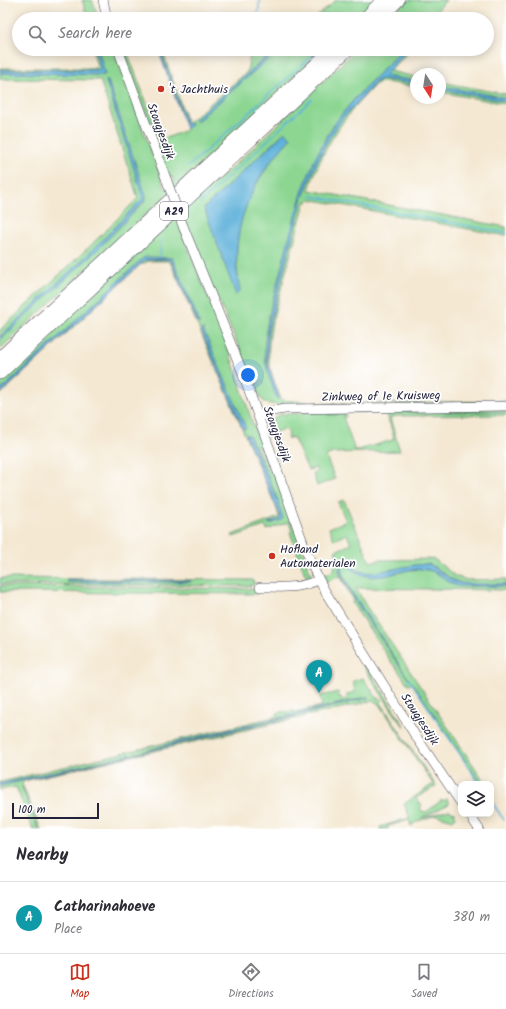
<!DOCTYPE html>
<html lang="en">
<head>
<meta charset="utf-8">
<style>
  body { margin:0; font-family:Kalam,sans-serif; background:#f7f7f7; color:#2b2b33 }
  .controls { position:absolute; right:12px; bottom:12px; display:grid; overflow:hidden; border-radius:8px; box-shadow:0 2px 10px #0003 }
  .controls button { width:36px; height:36px; display:grid; place-items:center; padding:0; border:0; border-bottom:1px solid #e1e1e2; background:#fff; color:#2b2b33; font:20px sans-serif }
  .compass { position:absolute; left:410px; top:68px; width:36px; height:36px; border-radius:50%; background:#fff; box-shadow:0 2px 10px #0003; rotate:168deg }
  .scale { position:absolute; left:12px; bottom:10px; width:87px; box-sizing:border-box; padding-left:4px; border:2px solid #22223b; border-top:0; font-size:11px; line-height:14px; white-space:nowrap; color:#22223b; -webkit-text-stroke:3px #fff; paint-order:stroke }
  .you { position:absolute; left:248px; top:375px; width:14px; height:14px; margin:-10px; border:3px solid #fff; border-radius:50%; background:#1a73e8; box-shadow:0 0 0 6px #1a73e833 }
  .badge { display:grid; place-items:center; width:26px; height:26px; border-radius:50%; background:#c8321e; color:#fff; font-size:13px; font-weight:700 }
  .pin { position:absolute; translate:-50% -33px; filter:drop-shadow(0 1px 2px #0008) }
  .pin::after { content:''; position:absolute; top:21px; width:14px; height:12px; background:inherit; clip-path:polygon(0 0,100% 0,50% 100%) }
  .list { margin:0; padding:0; list-style:none }
  h2 { display:flex; justify-content:space-between; align-items:center; height:52px; margin:0; padding:0 16px; font-size:17px }
  h2 small { font-size:13px; font-weight:400; color:#7c7c81 }
  .list li { display:grid; grid-template-columns:26px 1fr auto; gap:12px; align-items:center; box-sizing:border-box; height:72px; padding:0 16px; border-top:1px solid #e1e1e2 }
  .list b { display:block; font-size:15px; white-space:nowrap }
  .list p { margin:0; font-size:13px; white-space:nowrap; color:#7c7c81 }
  .list em { font-size:13px; font-style:normal; color:#7c7c81 }
  .icon { flex:none; width:22px; height:22px; fill:none; stroke:currentColor; stroke-width:2; stroke-linecap:round; stroke-linejoin:round }
  .map { position:relative; flex:none; width:506px; height:829px; overflow:hidden }
  .search { position:absolute; background:#fff; box-shadow:0 2px 10px #0003; left:12px; right:12px; top:12px; height:44px; display:flex; align-items:center; gap:10px; box-sizing:border-box; padding:0 14px; border-radius:22px; color:#7c7c81; font-size:15px }
  .sheet { height:124px; background:#fff }
  nav { display:flex; justify-content:space-around; align-items:center; box-sizing:border-box; height:56px; border-top:1px solid #e1e1e2; background:#fff; font-size:11px; color:#7c7c81 }
  nav a { display:grid; justify-items:center; gap:2px }
  nav .on { color:#c8321e }
  .map>svg:first-child { display:block }
  .green { fill:#8cd692; stroke:#577c66; fill-rule:evenodd }
  .water { fill:#5eb1da; stroke:#406a8a }
  .lines { fill:none; stroke-linecap:round; stroke-linejoin:round }
  .stream { stroke:#5eb1da; stroke-width:1.5 }
  .minor-casing { stroke:#424052; stroke-width:10 }
  .highway-casing { stroke:#424052; stroke-width:14 }
  .minor { stroke:#fff; stroke-width:9 }
  .highway { stroke:#fff; stroke-width:13 }
  .minor-bridge-casing { stroke:#424052; stroke-width:10; stroke-linecap:butt }
  .minor-bridge { stroke:#fff; stroke-width:9 }
  .poi-dot { fill:#c8321e; stroke:#fff; stroke-width:1.5 }
  .labels { text-anchor:middle; stroke-width:3.5; stroke-linejoin:round; paint-order:stroke }
  .shield { fill:#fff; stroke:#646476; stroke-width:1 }
  .shield-label { font-size:11px; font-weight:bold; fill:#22223b }
  .poi-label { font-size:12px; fill:#22223b; stroke:#fff; text-anchor:start }
  .street-label { font-size:12px; fill:#22223b; stroke:#fff }
</style>
</head>
<body>
<div class="map">
<svg width="506" height="829" viewBox="0 0 506 829">
  <rect width="100%" height="100%" fill="#fff"/>
  <filter id="ink" filterUnits="userSpaceOnUse"><feTurbulence type="fractalNoise" baseFrequency=".025" numOctaves="2"/><feDisplacementMap in="SourceGraphic" scale="8" xChannelSelector="R" yChannelSelector="G"/><feConvolveMatrix kernelMatrix="1 2 1 2 8 2 1 2 1" color-interpolation-filters="sRGB"/></filter>
  <filter id="wash" filterUnits="userSpaceOnUse"><feTurbulence type="fractalNoise" baseFrequency=".012" numOctaves="4" result="noise"/><feDisplacementMap in="SourceGraphic" scale="16" xChannelSelector="R" yChannelSelector="G"/><feGaussianBlur stdDeviation="0.9" result="paint"/><feColorMatrix in="noise" values="0 0 0 0 0 0 0 0 0 0 0 0 0 0 0 0 0 1.4 0 .05"/><feComposite in="paint" operator="in"/></filter>
  <g filter="url(#wash)">
    <rect width="100%" height="100%" fill="#f4e8d2"/>
    <path class="green" d="M82,0h10l7,19h-11z
      M336,0h40l-19,19h-43z
      M406,0h40l-16,19h-42z
      M92,49h2l6,18 -1,3h-99v-2h96l1,-2z
      M98,49h15l52,140 10,-8 -4,-5 -2,1 -47,-128h4l35,91 23,-9 7,-6 -1,-2 -4,1 -26,-75h2l25,73 4,-2 56,-48 4,-23h25l-7,5h-18l12,2 2,2 -69,63 84,-72h45l-325,300v-9l97,-90 48,-49 1,-3 -38,-117h-2l37,117 -50,52 -93,87v-7l89,-83 49,-49 -38,-118 -100,-1v-6l104,2 1,-2z
      M357,49h45c-23,25 -51,50 -70,79 -27,42 -38,93 -51,142 -7,27 -17,54 -16,82 0,17 7,32 12,47l2,-1 -12,-37 1,-31 34,-130 14,-36 16,-32 16,-21 27,-28 6,-4 35,5v3l-31,-5h-4l-5,2c-32,32 -53,63 -67,106l197,37v9l-186,-35 -11,-2 -1,3h-3l-33,120c-2,14 -5,30 -2,45 2,11 8,22 11,33l42,4 183,-3v2l-223,2c-20,-1 -21,-1 -28,-20l9,-2 -1,-2 -8,3 -36,-82 -39,-73 45,110 28,85 19,43 -4,-4 -10,-18 -2,1 12,22 8,10 15,43 -24,9 -2,-4 -32,11 -1,-2 47,-18 -3,-10 -105,-243 -3,-3h-19l-9,4 -140,130 55,-53 90,-82 21,-1 5,2 27,62h1l-27,-65h-29l-143,133v-10l183,-170 57,-51zM285,132l5,6c-41,49 -62,87 -50,153l-36,-83zM247,435h2c7,15 35,72 33,85l-14,3 12,-4v-4z
      M408,49h3l-21,22 26,6v4l-29,-5 -1,-2 1,-3z
      M440,82l66,12v4l-66,-12z
      M440,89l66,12v3l-66,-12z
      M506,408v3l-108,1h108v3l-110,1 -6,2 10,33 -67,2 -7,3 9,23 -18,7 -4,-13 4,-2 -1,-3 -8,2 -15,-33 -6,2 2,-6 -4,-4 -8,2 -1,4c2,8 2,16 4,24v1c-3,-6 -4,-10 -5,-16 -2,-12 -10,-23 6,-30l65,-3v3h-18v1l18,-1v3h-3l12,34 38,-11v-2h1l-7,-23 1,-2 -36,-1z
      M344,500l26,62 10,-2 54,-1 21,17 12,4 39,-1v5c-15,0 -36,3 -50,-3 -11,-4 -18,-16 -30,-17 -18,2 -46,12 -62,8 -8,-2 -12,-8 -20,-10l-2,1 -3,9 17,30 53,78 -54,-83 -13,-23 -1,-5 2,-3 3,-1c31,26 49,0 82,5 12,2 19,13 30,16h48v4l-150,-2 10,18 120,178h-5l-68,-101 -4,2 -2,-3h-1l-11,-16h-1l-42,-63 1,-2 -13,-25 -15,7 -3,-7 11,-5 2,-5 -3,-8h1l2,2 2,-1 -1,-3h1l-2,-5 16,-7 -4,-10 -13,6 -5,-12 17,-7 -8,-19z
      M292,522l19,53 -1,4 -3,-1 -3,-6 -14,-40 2,-1 -3,-8z
      M0,578l253,2 2,4 -6,2 -249,-2z
      M0,586l257,3v5l-257,-2z
      M355,649h1l49,78 -5,-5 -34,-51z
      M363,678l14,20 2,-1 3,5 -1,1 55,83 -20,12 6,8 -2,2 2,3 4,1 16,-12 1,1 4,-2 2,5 -28,14 28,-8 5,3 1,-1v6l-2,2 -17,-5 -20,7 -5,4 -2,-6 -21,6v3h-8v-2l29,-9v-2l-5,-12 29,-20 -52,-78 -5,-4 -4,-1 -348,80 -2,3 19,45h-2l-17,-42 16,42h-5l-17,-42 -16,3v-4l302,-71 66,-18 -195,46 -31,9 -142,32v-2l278,-66 -1,-3c6,-2 11,-1 17,-2v1l28,-6 -2,-10 18,-4 1,5h2l1,3 5,-1v-5l8,-2 -2,-11z"/>
    <path class="water" d="M94,49h4l7,24 -1,2 -104,-2v-3h99l1,-3z
      M158,49h2l26,75 4,-1 1,2 -5,4z
      M276,49h4l-84,73 -2,-2 71,-61 -2,-3 -12,-2v-2l18,2z
      M402,49h6l-22,25 4,3 26,4v3l-32,-5 -6,1 -36,39 -16,24 -10,21 -14,36 -34,130 -1,31 12,37 -2,1c-5,-15 -12,-30 -12,-46 -1,-28 9,-54 15,-80 13,-49 24,-102 52,-145 19,-29 47,-53 70,-79z
      M106,81h2l38,115 -1,4 -48,50 -97,90v-3l93,-87 50,-52z
      M440,86l66,12v3l-66,-12z
      M285,132l6,6c-10,11 -21,23 -29,36 -22,36 -31,75 -22,117l-4,4 -32,-87z
      M146,257l26,1 28,65h-2l-27,-62 -5,-2 -21,1 -145,134v-3l142,-132z
      M203,329l43,99 -3,1 -42,-99z
      M246,435h3l29,66 5,17 -3,3 -11,3 -1,-1 12,-4v-4z
      M344,562l4,1 9,8 15,2 43,-8 14,-1 23,16 8,3 13,1h33v2h-48c-11,-3 -18,-14 -30,-16 -33,-5 -51,21 -82,-5l-3,1 -2,3 1,5 13,23 54,83 -53,-78 -17,-32 3,-7z
      M67,580l124,1v1h-124z
      M368,697v1l-368,88v-2l142,-32 31,-9z"/>
    <g class="lines">
      <path class="stream" d="M257,19l3,-19
        M188,167l132,-118
        M311,196l195,37
        M200,203l112,-104
        M160,258l1,-18
        M409,679l71,105
        M491,801l13,19"/>
    </g>
  </g>
  <g filter="url(#ink)">
    <g class="lines">
      <g class="minor-casing">
        <path id="minor" d="M103,0l4,19
          M118,49l49,132
          M183,226l59,145 62,174 11,27 11,21 89,142 46,68
          M258,416l14,-5 13,-2 221,-3
          M260,587c20,0 40,2 58,-7
          M469,814l10,15"/>
      </g>
      <g class="highway-casing">
        <path id="highway" d="M365,19l18,-19
          M379,19l19,-19
          M0,358l333,-309
          M0,373l348,-324"/>
      </g>
      <use href="#minor" class="minor"/>
      <use href="#highway" class="highway"/>
      <g class="minor-bridge-casing">
        <path id="minor-bridge" d="M167,181l16,45"/>
      </g>
      <use href="#minor-bridge" class="minor-bridge"/>
    </g>
  </g>
  <g class="poi-dot">
    <circle cx="161" cy="89" r="4"/>
    <circle cx="272" cy="556" r="4"/>
  </g>
  <g class="labels">
    <rect class="shield" x="160" y="202" width="28" height="18" rx="3"/>
    <g class="shield-label">
      <text x="174" y="215">A29</text>
    </g>
    <g class="poi-label">
      <text x="169" y="93">'t Jachthuis</text>
      <text x="280" y="553">Hofland<tspan x="280" dy="14">Automaterialen</tspan></text>
    </g>
    <g class="street-label">
      <text transform="translate(161 131) rotate(70)" y="4">Stougjesdijk</text>
      <text transform="translate(381 396) rotate(-1)" y="4">Zinkweg of 1e Kruisweg</text>
      <text transform="translate(277 434) rotate(70)" y="4">Stougjesdijk</text>
      <text transform="translate(420 719) rotate(57)" y="4">Stougjesdijk</text>
    </g>
  </g>
</svg>
<div class="controls">
<button><svg class="icon" aria-label="layers" viewBox="0 0 24 24"><path d="M12 4l9 5-9 5-9-5zM3 14l9 5 9-5"/></svg></button>
</div>
<svg class="compass" viewBox="-18 -18 36 36"><path d="M0-13l5 13h-10z" fill="#e53935"/><path d="M0 13l5-13h-10z" fill="#7c7c81"/></svg>
<div class="scale">100 m</div>
<div class="you"></div>
<div class="pin badge" style="left:319px;top:693px;background:#0f9aa8">A</div>
<div class="search"><svg class="icon" aria-label="search" viewBox="0 0 24 24"><circle cx="10" cy="10" r="6"/><path d="M15 15l6 6"/></svg>Search here</div>
</div>
<section class="sheet">
<h2>Nearby<small></small></h2>
<ul class="list">
<li><span class="badge" style="background:#0f9aa8">A</span><div><b>Catharinahoeve</b><p>Place</p></div><em>380 m</em></li>
</ul>
</section>
<nav>
<a class="on"><svg class="icon" aria-label="map" viewBox="0 0 24 24"><path d="M3 6l6-2 6 2 6-2v14l-6 2-6-2-6 2zM9 4v14M15 6v14"/></svg>Map</a>
<a><svg class="icon" aria-label="directions" viewBox="0 0 24 24"><path d="M12 3l9 9-9 9-9-9zM9 14v-3h6M13 9l2 2-2 2"/></svg>Directions</a>
<a><svg class="icon" aria-label="saved" viewBox="0 0 24 24"><path d="M7 4h10v16l-5-4-5 4z"/></svg>Saved</a>
</nav>
</body>
</html>
